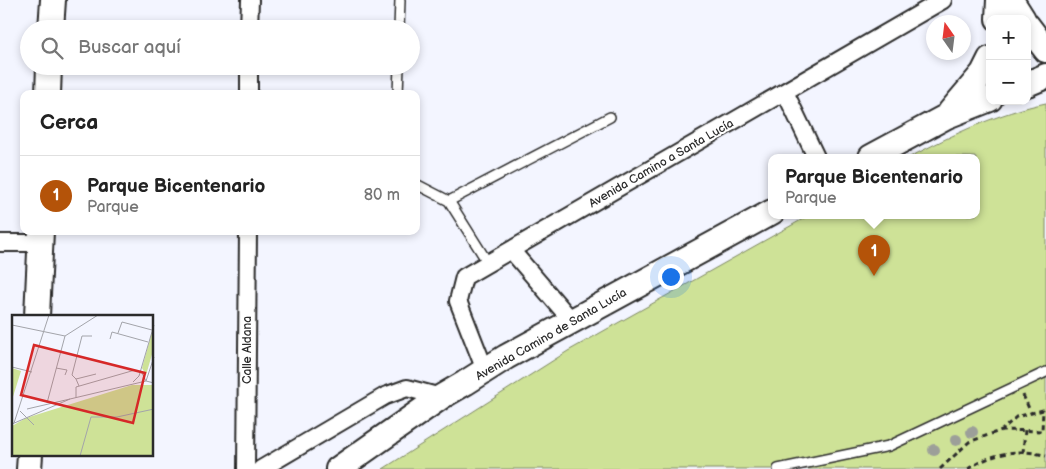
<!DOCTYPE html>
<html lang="es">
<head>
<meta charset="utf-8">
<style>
  body { margin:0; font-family:"Balsamiq Sans",sans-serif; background:#f6f6f6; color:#222 }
  .controls { position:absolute; right:15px; top:15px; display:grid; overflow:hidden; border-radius:10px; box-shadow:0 2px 8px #0003 }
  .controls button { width:45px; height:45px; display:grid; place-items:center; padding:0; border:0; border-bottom:1px solid #e0e0e0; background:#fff; color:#222; font:25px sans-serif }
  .compass { position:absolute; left:926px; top:15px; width:45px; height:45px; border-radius:50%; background:#fff; box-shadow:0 2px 8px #0003; rotate:346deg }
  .you { position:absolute; left:670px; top:276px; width:18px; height:18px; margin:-12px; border:4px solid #fff; border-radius:50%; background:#1a73e8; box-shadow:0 0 0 8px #1a73e833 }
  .badge { display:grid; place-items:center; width:32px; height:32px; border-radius:50%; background:#b45309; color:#fff; font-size:16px; font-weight:700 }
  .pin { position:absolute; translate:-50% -41px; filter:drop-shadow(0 1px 2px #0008) }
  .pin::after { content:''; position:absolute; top:26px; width:18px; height:15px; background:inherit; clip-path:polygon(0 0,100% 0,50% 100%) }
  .popup { position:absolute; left:768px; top:154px; width:212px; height:65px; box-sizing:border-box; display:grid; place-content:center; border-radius:10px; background:#fff; filter:drop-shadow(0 1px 4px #0005); font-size:16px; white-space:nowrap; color:#767676 }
  .popup b { font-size:19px; color:#222 }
  .popup::after { content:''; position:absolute; left:50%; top:100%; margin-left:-10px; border:10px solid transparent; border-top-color:#fff }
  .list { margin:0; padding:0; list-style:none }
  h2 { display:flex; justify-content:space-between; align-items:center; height:65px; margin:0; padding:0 20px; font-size:21px }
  h2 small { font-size:16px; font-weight:400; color:#767676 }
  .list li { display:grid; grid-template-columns:32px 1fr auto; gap:15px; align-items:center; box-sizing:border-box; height:80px; padding:0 20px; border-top:1px solid #e0e0e0 }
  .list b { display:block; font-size:19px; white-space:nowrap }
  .list p { margin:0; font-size:16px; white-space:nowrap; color:#767676 }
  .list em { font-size:16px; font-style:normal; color:#767676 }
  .icon { flex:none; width:28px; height:28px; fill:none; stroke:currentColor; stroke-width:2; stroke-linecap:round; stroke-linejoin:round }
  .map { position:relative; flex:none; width:1046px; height:469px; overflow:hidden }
  .search { position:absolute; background:#fff; box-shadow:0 2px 8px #0003; left:20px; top:20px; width:400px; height:55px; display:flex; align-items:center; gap:12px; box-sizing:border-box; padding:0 18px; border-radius:28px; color:#767676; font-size:19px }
  .panel { position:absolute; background:#fff; box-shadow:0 2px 8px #0003; left:20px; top:90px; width:400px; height:145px; border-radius:10px }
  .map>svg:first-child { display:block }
  .green { fill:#cee297; stroke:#7c8661 }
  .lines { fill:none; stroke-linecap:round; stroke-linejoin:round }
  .lane-casing { stroke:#2b2b2b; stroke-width:12 }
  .street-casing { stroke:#2b2b2b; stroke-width:20 }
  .secondary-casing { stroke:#2b2b2b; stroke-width:28 }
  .path { stroke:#2b2b2b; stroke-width:3; stroke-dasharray:5 4; stroke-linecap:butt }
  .lane { stroke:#fff; stroke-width:9 }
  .street { stroke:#fff; stroke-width:16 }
  .secondary { stroke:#fff; stroke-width:24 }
  .tree { fill:#9c9f99 }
  .labels { text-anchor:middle; stroke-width:4; stroke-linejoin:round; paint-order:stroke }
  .street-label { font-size:12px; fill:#2b2b2b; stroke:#fff }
  .inset-road { fill:none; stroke:#a3a4aa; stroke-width:1 }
  .view { fill:#d62828; fill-opacity:0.15; stroke:#d62828; stroke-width:2.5 }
  .inset-edge { fill:none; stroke:#2b2b2b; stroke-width:2.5 }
</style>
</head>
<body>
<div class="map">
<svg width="1046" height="469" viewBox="0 0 1046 469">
  <rect width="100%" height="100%" fill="#f3f5ff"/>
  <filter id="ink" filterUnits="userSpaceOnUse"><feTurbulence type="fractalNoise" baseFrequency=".02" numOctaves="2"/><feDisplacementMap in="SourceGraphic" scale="10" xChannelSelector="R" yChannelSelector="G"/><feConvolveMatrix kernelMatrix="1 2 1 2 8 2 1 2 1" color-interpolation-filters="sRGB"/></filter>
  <g filter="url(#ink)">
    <path class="green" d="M1046,103v366h-663l185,-118 242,-136h166v-58h-66c44,-23 88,-44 136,-54z"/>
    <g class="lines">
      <g class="lane-casing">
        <path id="lane" d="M399,29l1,-29
          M398,94l1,-28
          M416,184l33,17
          M488,263l-39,-62 161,-84
          M778,469l111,-23 157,-74"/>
      </g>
      <g class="street-casing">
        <path id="street" d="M249,29l1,-29
          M785,92l31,65
          M249,94v-28
          M0,243h41
          M511,250l61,71
          M485,370l-27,-69 6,-24 479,-277
          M246,469l2,-238
          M261,469l124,-73 22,-8 34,9"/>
      </g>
      <g class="secondary-casing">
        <path id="secondary" d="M1011,0l12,19
          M998,19l1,-19
          M1027,25l19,25
          M51,29l2,-29
          M1027,84l19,-8
          M48,94l1,-28
          M950,112l33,-39 7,-14
          M871,157l76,-41 43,-17
          M37,316l4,-85
          M29,469l1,-14
          M338,469l103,-72 24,-14 41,-26 266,-145"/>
      </g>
      <path class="path" d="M1023,395l8,18
        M1023,453l2,-23
        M940,469l29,-27 33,-12 14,-13 27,-7 -1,21 -40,-1
        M968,469c22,-15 52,-22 78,-13"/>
      <use href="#lane" class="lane"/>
      <use href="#street" class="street"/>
      <use href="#secondary" class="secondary"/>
    </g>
    <g class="tree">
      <circle cx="972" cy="432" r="6"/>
      <circle cx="956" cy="440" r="6"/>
      <circle cx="934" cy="450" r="6"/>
    </g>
  </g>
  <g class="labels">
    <g class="street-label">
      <text transform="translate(661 163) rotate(-30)" y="4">Avenida Camino a Santa Lucía</text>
      <text transform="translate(551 334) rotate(-30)" y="4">Avenida Camino de Santa Lucía</text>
      <text transform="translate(247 350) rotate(-90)" y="4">Calle Aldana</text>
    </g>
  </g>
  <g transform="translate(12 315)">
    <rect width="141" height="141" fill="#f3f5ff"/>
    <path d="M141,13v23l-7,24 -4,-7zM0,53l9,3 -9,29zM120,70h21v71h-141v-30l14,-8z" fill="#cee297"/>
    <path class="inset-road" d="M0,10l53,11M106,18l4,-11 30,8M53,21l33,-21M98,24l2,-7 36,10M0,52l20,5M44,53l11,2 -2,5M129,56l5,10 8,2M64,64l-4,-4 10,-39h10M121,67l6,-6 15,-51M67,71l-3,-7 20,-5M64,83v-11l59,-17M35,88l18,-67M15,94l43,-10M8,96l14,14M2,108l35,-108M0,109l58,-25 76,-18 8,-24M68,141l11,-39h26l37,-8"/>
    <path class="view" d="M22,30l111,28 -12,50 -112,-28z"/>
    <rect width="141" height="141" class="inset-edge"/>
  </g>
</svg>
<div class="controls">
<button>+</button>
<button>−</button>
</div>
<svg class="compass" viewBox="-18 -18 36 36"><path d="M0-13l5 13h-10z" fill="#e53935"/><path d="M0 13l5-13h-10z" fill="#767676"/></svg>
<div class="you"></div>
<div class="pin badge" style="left:874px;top:276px">1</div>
<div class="popup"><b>Parque Bicentenario</b>Parque</div>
<div class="search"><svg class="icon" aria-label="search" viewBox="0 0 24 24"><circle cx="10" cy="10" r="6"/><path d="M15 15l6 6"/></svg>Buscar aquí</div>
<section class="panel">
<h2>Cerca<small></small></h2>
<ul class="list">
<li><span class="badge">1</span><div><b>Parque Bicentenario</b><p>Parque</p></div><em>80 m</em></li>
</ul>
</section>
</div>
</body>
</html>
